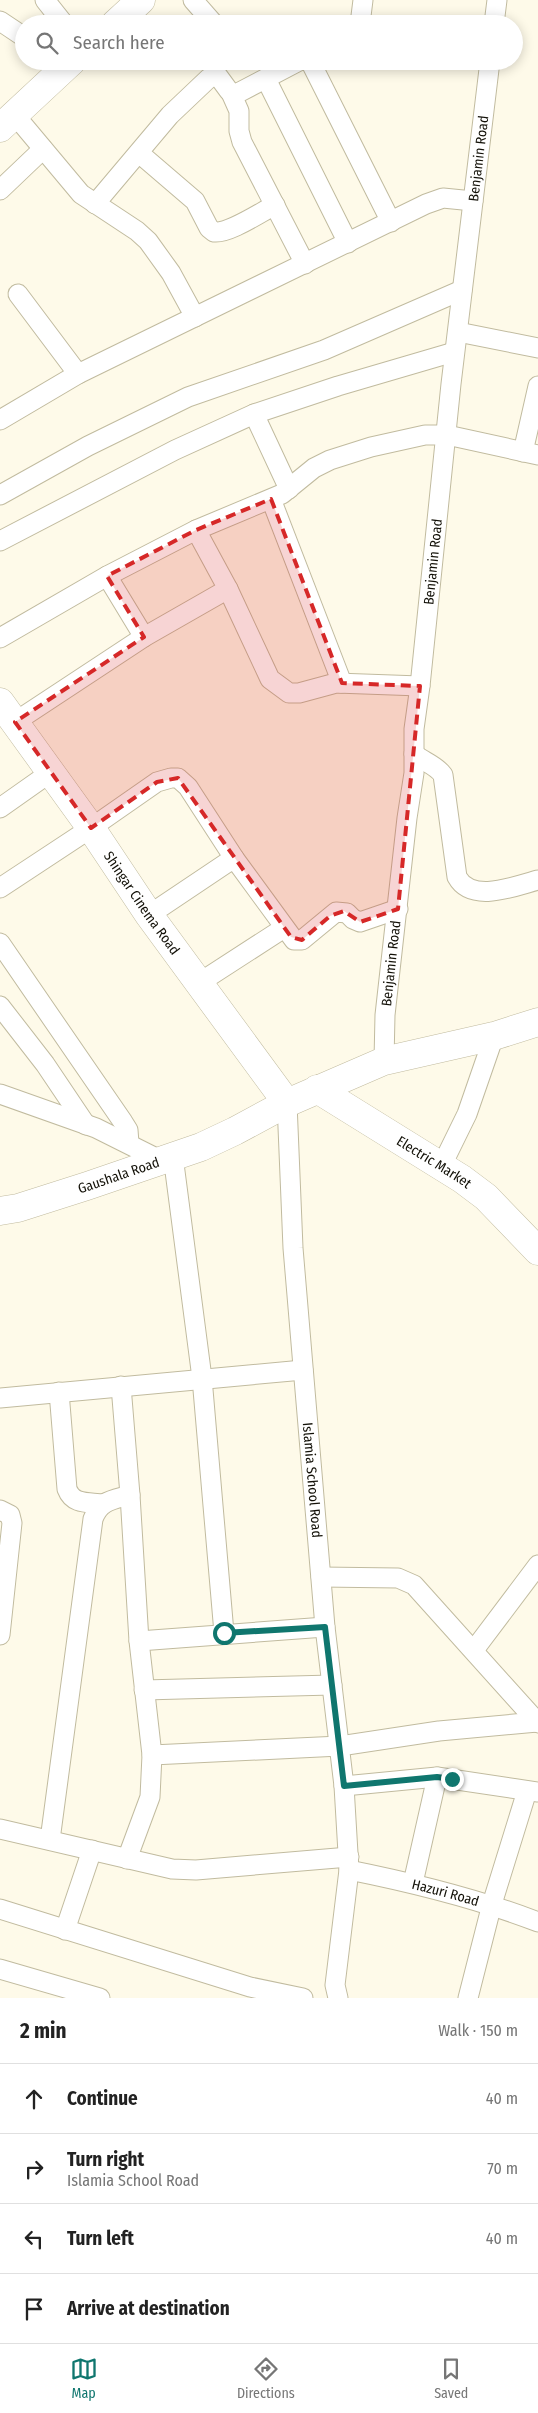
<!DOCTYPE html>
<html lang="en">
<head>
<meta charset="utf-8">
<style>
  body { margin:0; font-family:"Fira Sans Condensed",sans-serif; background:#f6f6f6; color:#222 }
  .stop { position:absolute; width:15px; height:15px; margin:-11px; border:4px solid #0f766e; border-radius:50%; background:#fff }
  .stop.end { background:#0f766e; border-color:#fff; box-shadow:0 1px 5px #0008 }
  .list { margin:0; padding:0; list-style:none }
  h2 { display:flex; justify-content:space-between; align-items:center; height:65px; margin:0; padding:0 20px; font-size:21px }
  h2 small { font-size:16px; font-weight:400; color:#767676 }
  .list li { display:grid; grid-template-columns:32px 1fr auto; gap:15px; align-items:center; box-sizing:border-box; height:70px; padding:0 20px; border-top:1px solid #e0e0e0 }
  .list b { display:block; font-size:19px; white-space:nowrap }
  .list p { margin:0; font-size:16px; white-space:nowrap; color:#767676 }
  .list em { font-size:16px; font-style:normal; color:#767676 }
  .icon { flex:none; width:28px; height:28px; fill:none; stroke:currentColor; stroke-width:2; stroke-linecap:round; stroke-linejoin:round }
  .map { position:relative; flex:none; width:538px; height:1998px; overflow:hidden }
  .search { position:absolute; background:#fff; box-shadow:0 2px 12px #0003; left:15px; right:15px; top:15px; height:55px; display:flex; align-items:center; gap:12px; box-sizing:border-box; padding:0 18px; border-radius:28px; color:#767676; font-size:19px }
  .sheet { height:345px; background:#fff }
  nav { display:flex; justify-content:space-around; align-items:center; box-sizing:border-box; height:70px; border-top:1px solid #e0e0e0; background:#fff; font-size:14px; color:#767676 }
  nav a { display:grid; justify-items:center; gap:2px }
  nav .on { color:#0f766e }
  .map>svg:first-child { display:block }
  .lines { fill:none; stroke-linecap:round; stroke-linejoin:round }
  .street-casing { stroke:#c1bb9f; stroke-width:21 }
  .secondary-casing { stroke:#c1bb9f; stroke-width:29 }
  .street { stroke:#fff; stroke-width:19 }
  .secondary { stroke:#fff; stroke-width:28 }
  .route { stroke:#0f766e; stroke-width:6 }
  .marked { fill:#d62828; fill-opacity:0.2; stroke:#d62828; stroke-width:4; stroke-dasharray:10 6; stroke-linejoin:round }
  .labels { text-anchor:middle; stroke-width:5; stroke-linejoin:round; paint-order:stroke }
  .street-label { font-size:14px; fill:#121007; stroke:#fff }
</style>
</head>
<body>
<div class="map">
<svg width="538" height="1998" viewBox="0 0 538 1998">
  <rect width="100%" height="100%" fill="#fefae9"/>
  <g class="lines">
    <g class="street-casing">
      <g id="street">
        <path d="M45,0l19,24"/>
        <path d="M193,0l21,24"/>
        <path d="M0,21l24,16"/>
        <path d="M360,24l3,-24"/>
        <path d="M494,24l3,-24"/>
        <path d="M310,61l81,161"/>
        <path d="M266,79l82,164"/>
        <path d="M231,93l8,18v20l3,11 63,122"/>
        <path d="M14,114l67,80 56,37 11,10 23,32 24,44"/>
        <path d="M139,153l56,48 14,27 5,4c15,2 47,-20 61,-27"/>
        <path d="M0,190l43,-41"/>
        <path d="M95,204l75,-89 39,-37 9,-2 11,15 7,3 63,-33"/>
        <path d="M18,294l60,80"/>
        <path d="M458,332l80,16"/>
        <path d="M254,414l35,75"/>
        <path d="M0,420l78,-46 348,-170 17,-6 30,3"/>
        <path d="M523,452l15,-66"/>
        <path d="M0,495l88,-49 100,-49 136,-47 138,-60"/>
        <path d="M271,499l71,184"/>
        <path d="M196,530l32,59 42,90 19,14h10l37,-10 84,3"/>
        <path d="M0,541l175,-91 79,-36 84,-28 116,-34"/>
        <path d="M107,576l37,61"/>
        <path d="M0,638l107,-62 89,-46 86,-36 32,-26 16,-8 41,-13 54,-12h22l91,20"/>
        <path d="M15,722l129,-85 84,-48"/>
        <path d="M414,754c10,8 22,11 29,21l14,102c15,27 58,9 81,3"/>
        <path d="M0,808l51,-36"/>
        <path d="M0,888l91,-60 66,-46 14,-4h7l10,9 46,71"/>
        <path d="M149,915l85,-57 60,82h8l34,-28 11,1 6,6 7,3 38,-13"/>
        <path d="M0,943l123,179 5,8 1,13"/>
        <path d="M199,983l85,-55"/>
        <path d="M0,1006l45,58 41,61"/>
        <path id="s1" d="M384,1061l1,-46 22,-197 7,-45v-44l6,-43 31,-302 39,-323"/>
        <path d="M0,1094l96,34 64,32"/>
        <path id="s2" d="M287,1103l6,145 32,379 19,159 5,84 -14,115 3,13"/>
        <path d="M173,1156l29,222 22,255"/>
        <path d="M441,1167l26,-53 27,-78"/>
        <path d="M121,1386l9,109 9,146 13,114 -2,42 -23,62"/>
        <path d="M59,1392l8,97c6,16 21,13 36,15"/>
        <path d="M0,1398l303,-28"/>
        <path d="M0,1510l10,5 2,8 -12,112"/>
        <path d="M321,1577l77,1 16,7 124,138"/>
        <path d="M139,1641l186,-14"/>
        <path d="M474,1650l64,-85"/>
        <path d="M144,1690l188,-5"/>
        <path d="M152,1755l188,-9 99,-15 98,-9"/>
        <path d="M344,1786l93,-9 101,15"/>
        <path d="M0,1829l172,40 24,1 153,-13"/>
        <path d="M50,1840l43,-321c7,-19 20,-19 37,-24"/>
        <path id="s3" d="M349,1870c65,13 127,28 189,52"/>
        <path d="M413,1883l24,-106"/>
        <path d="M0,1909l250,78 53,11"/>
        <path d="M65,1930l27,-80"/>
        <path d="M0,1969l100,29"/>
        <path d="M468,1998l24,-94 35,-113"/>
      </g>
    </g>
    <g class="secondary-casing">
      <g id="secondary">
        <path d="M115,24l26,-24"/>
        <path d="M0,128l72,-67"/>
        <path id="s4" d="M0,702l91,126 58,87 138,188"/>
        <path id="s5" d="M317,1089l145,90 24,18 52,54"/>
        <path id="s6" d="M0,1211l18,-3 69,-22 114,-39 34,-16 52,-28 97,-42 110,-25 44,-14"/>
      </g>
    </g>
    <use href="#street" class="street"/>
    <use href="#secondary" class="secondary"/>
  </g>
  <g class="lines">
    <path class="route" d="M224,1633l101,-6 19,159 93,-9 15,2"/>
  </g>
  <path class="marked" d="M271,499l71,184 78,3 -22,223 -38,13 -16,-11 -14,5 -28,24 -11,-3 -113,-159 -21,4 -66,46 -76,-106 129,-85 -37,-61 89,-46z"/>
  <g class="labels">
    <g class="street-label">
      <text dy="5" stroke="none"><textPath href="#s1" startOffset="908">Benjamin Road</textPath></text>
      <text dy="5" stroke="none"><textPath href="#s1" startOffset="502">Benjamin Road</textPath></text>
      <text dy="5" stroke="none"><textPath href="#s4" startOffset="246">Shingar Cinema Road</textPath></text>
      <text dy="5" stroke="none"><textPath href="#s1" startOffset="98">Benjamin Road</textPath></text>
      <text dy="5" stroke="none"><textPath href="#s5" startOffset="138">Electric Market</textPath></text>
      <text dy="5" stroke="none"><textPath href="#s6" startOffset="124">Gaushala Road</textPath></text>
      <text dy="5" stroke="none"><textPath href="#s2" startOffset="378">Islamia School Road</textPath></text>
      <text dy="5" stroke="none"><textPath href="#s3" startOffset="99">Hazuri Road</textPath></text>
    </g>
  </g>
</svg>
<div class="stop" style="left:224px;top:1633px"></div>
<div class="stop end" style="left:452px;top:1779px"></div>
<div class="search"><svg class="icon" aria-label="search" viewBox="0 0 24 24"><circle cx="10" cy="10" r="6"/><path d="M15 15l6 6"/></svg>Search here</div>
</div>
<section class="sheet">
<h2>2 min<small>Walk · 150 m</small></h2>
<ul class="list">
<li><svg class="icon" aria-label="ahead" viewBox="0 0 24 24"><path d="M12 20V5M6 11l6-6 6 6"/></svg><div><b>Continue</b></div><em>40 m</em></li>
<li><svg class="icon" aria-label="right" viewBox="0 0 24 24"><path d="M7 20v-9h11M14 6l5 5-5 5"/></svg><div><b>Turn right</b><p>Islamia School Road</p></div><em>70 m</em></li>
<li><svg class="icon" aria-label="left" viewBox="0 0 24 24"><path d="M17 20v-9H6M10 6l-5 5 5 5"/></svg><div><b>Turn left</b></div><em>40 m</em></li>
<li><svg class="icon" aria-label="arrive" viewBox="0 0 24 24"><path d="M6 21V4h12l-3 4 3 4H6"/></svg><div><b>Arrive at destination</b></div></li>
</ul>
</section>
<nav>
<a class="on"><svg class="icon" aria-label="map" viewBox="0 0 24 24"><path d="M3 6l6-2 6 2 6-2v14l-6 2-6-2-6 2zM9 4v14M15 6v14"/></svg>Map</a>
<a><svg class="icon" aria-label="directions" viewBox="0 0 24 24"><path d="M12 3l9 9-9 9-9-9zM9 14v-3h6M13 9l2 2-2 2"/></svg>Directions</a>
<a><svg class="icon" aria-label="saved" viewBox="0 0 24 24"><path d="M7 4h10v16l-5-4-5 4z"/></svg>Saved</a>
</nav>
</body>
</html>
